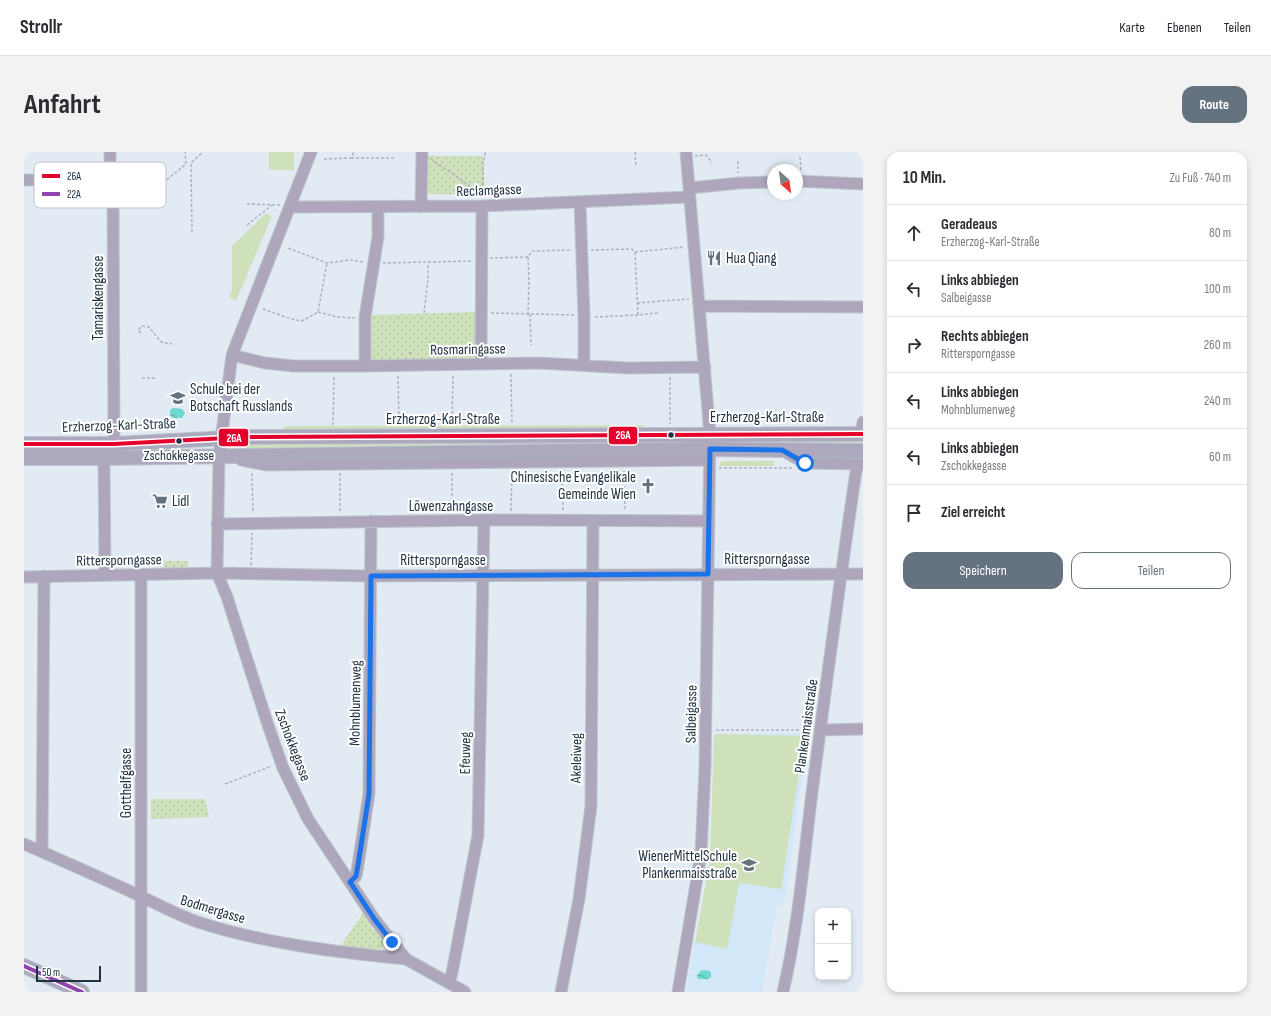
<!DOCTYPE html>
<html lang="de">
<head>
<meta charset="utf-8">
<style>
  body { margin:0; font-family:"Sofia Sans Condensed",sans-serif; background:#f2f2f3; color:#2b2b33 }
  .controls { position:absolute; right:12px; bottom:12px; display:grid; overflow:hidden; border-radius:8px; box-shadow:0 2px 6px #0003 }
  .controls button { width:36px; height:36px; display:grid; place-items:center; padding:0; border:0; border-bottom:1px solid #e1e1e2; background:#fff; color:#2b2b33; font:20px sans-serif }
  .compass { position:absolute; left:743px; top:12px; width:36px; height:36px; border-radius:50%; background:#fff; box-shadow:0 2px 6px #0003; rotate:152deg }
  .scale { position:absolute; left:12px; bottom:10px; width:65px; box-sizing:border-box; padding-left:4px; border:2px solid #213342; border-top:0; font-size:11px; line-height:14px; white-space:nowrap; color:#213342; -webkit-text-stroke:3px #fff; paint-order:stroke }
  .stop { position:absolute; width:12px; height:12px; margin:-9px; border:3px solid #1a73e8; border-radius:50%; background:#fff }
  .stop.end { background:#1a73e8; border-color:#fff; box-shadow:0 1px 4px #0008 }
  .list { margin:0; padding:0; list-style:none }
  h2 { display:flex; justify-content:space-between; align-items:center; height:52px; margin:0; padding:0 16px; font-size:17px }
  h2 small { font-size:13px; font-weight:400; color:#7c7c81 }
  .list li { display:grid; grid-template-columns:26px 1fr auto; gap:12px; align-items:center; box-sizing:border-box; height:56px; padding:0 16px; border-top:1px solid #e1e1e2 }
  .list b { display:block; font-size:15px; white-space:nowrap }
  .list p { margin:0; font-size:13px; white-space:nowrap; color:#7c7c81 }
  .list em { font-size:13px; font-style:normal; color:#7c7c81 }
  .actions { display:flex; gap:8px; padding:12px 16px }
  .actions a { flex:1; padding:9px 0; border:1px solid #657380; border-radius:12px; text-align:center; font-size:14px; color:#657380 }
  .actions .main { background:#657380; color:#fff }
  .icon { flex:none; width:22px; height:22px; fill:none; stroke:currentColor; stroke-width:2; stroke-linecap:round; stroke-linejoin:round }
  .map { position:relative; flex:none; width:839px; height:840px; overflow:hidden; border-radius:12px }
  header { display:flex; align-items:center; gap:24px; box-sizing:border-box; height:56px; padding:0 20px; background:#fff; border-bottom:1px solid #e1e1e2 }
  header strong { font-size:19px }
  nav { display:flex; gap:22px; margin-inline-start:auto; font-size:14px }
  .intro { display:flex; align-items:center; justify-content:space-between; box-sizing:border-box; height:96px; padding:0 24px }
  h1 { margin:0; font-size:28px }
  .button { padding:10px 18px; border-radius:12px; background:#657380; color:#fff; font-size:14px; font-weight:700 }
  main { display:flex; gap:24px; padding:0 24px }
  aside { flex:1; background:#fff; border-radius:12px; box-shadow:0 2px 6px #0003 }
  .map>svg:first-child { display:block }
  .built { fill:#d2e7f8 }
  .grass { fill:#cfe1bb }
  .park { fill:url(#park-dots) }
  .water { fill:url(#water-waves) }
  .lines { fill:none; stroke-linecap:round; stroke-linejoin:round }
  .minor-casing { stroke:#bdc6cf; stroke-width:13 }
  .major-casing { stroke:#bdc6cf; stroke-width:16 }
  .path { stroke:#afb0be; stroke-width:1.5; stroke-dasharray:3 2; stroke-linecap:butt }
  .minor { stroke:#aea7bc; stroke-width:11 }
  .major { stroke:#aca8bd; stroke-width:14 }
  .bus-1-casing { stroke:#fff; stroke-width:7 }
  .bus-2-casing { stroke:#fff; stroke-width:7 }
  .bus-1 { stroke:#e4002b; stroke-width:4 }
  .bus-2 { stroke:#8e44ad; stroke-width:4 }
  .route { stroke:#1a73e8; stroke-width:5 }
  .bus-dot { fill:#213342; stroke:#fff; stroke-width:1.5 }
  .labels { text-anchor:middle; stroke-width:4; stroke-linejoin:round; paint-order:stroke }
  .bus-label { font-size:14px; fill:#213342; stroke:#fff }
  .street-label { font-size:15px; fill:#213342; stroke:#fff }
  .poi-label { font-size:15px; fill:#213342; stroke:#fff; text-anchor:start }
  .key { fill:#fff; stroke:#bcc2c6; stroke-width:1 }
  .key-label { font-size:11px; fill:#213342 }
  .line-badge { stroke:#fff; stroke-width:1.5 }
  .badge-label { font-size:11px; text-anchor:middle; font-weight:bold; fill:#fff }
</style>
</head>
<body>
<header>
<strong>Strollr</strong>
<nav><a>Karte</a><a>Ebenen</a><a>Teilen</a></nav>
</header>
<div class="intro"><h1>Anfahrt</h1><a class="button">Route</a></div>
<main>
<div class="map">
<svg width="839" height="840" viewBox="0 0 839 840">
  <defs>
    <pattern id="park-dots" width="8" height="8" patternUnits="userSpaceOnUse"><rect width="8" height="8" fill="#cfe1bb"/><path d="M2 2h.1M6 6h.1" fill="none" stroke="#b1c2a2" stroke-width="1.8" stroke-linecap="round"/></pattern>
    <pattern id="water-waves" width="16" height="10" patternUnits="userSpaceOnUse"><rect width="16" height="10" fill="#6ddad0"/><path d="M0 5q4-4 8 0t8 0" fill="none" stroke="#59b1aa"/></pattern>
  </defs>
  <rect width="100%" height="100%" fill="#e2ebf4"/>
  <path class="built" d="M775,581l6,3 2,6 -22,157 -1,6 -7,1 -15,86h-76l24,-132 4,-125 4,-1z"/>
  <path class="grass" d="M245,0h25v18h-25z
    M240,61l8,3 -36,85 -7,-4 3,-7v-44l31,-30z
    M619,273v3l-359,1v-3z
    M609,288v4l-23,1 -302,2 -71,2 -3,-1v-3z
    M788,288h51v5l-69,-1 -1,-2z
    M699,309h51v5h-55l1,-3z
    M694,582l87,2 -24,153 -42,-6 -12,66 -32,-7 15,-82 4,-125z"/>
  <path class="park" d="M402,4h57l2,39 -58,-1z
    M455,160v43l-5,6 -102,1 -5,-5 2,-42z
    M140,409h24v8h-24z
    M127,647h54l4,18 -58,2z
    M339,761l9,13 -1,1 3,4 1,-1 10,13 -6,8 -39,-4z"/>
  <path class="water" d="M149,256l9,1 3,4 -3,5h-9l-3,-3v-5z
    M678,818l8,1 1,2v4l-3,2h-10l-1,-4z"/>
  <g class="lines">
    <g class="minor-casing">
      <path id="minor" d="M86,0v16l3,12 1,264
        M287,0l-79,203 -13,101 -2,117 10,24 40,125 16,46 25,51 67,101 31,39 59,33
        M0,28h89
        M773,29l66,3
        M665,36l50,-5 34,-1
        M556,50l4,115v48
        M266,55l192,-1 207,-9
        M397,55l1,-55
        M676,154l163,1
        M208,203l33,8 29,3h71l174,-3 89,5 77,-1
        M457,212l1,-158
        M341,214v-49l13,-80v-30
        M837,282l2,-12
        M758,298l23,13 58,1
        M80,306l1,117
        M217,308l25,5 443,-5
        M193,372l267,-4 225,1
        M0,425l193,-4 154,3 492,-2
        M796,578l43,-1
        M0,692c39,17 78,34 116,52 20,9 39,20 61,27 66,21 135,29 205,36
        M18,700l2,-276
        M327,730l5,-6 2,-11 11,-71 2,-273
        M425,831l3,-10 26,-138 6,-315
        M117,840v-417
        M537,840l18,-93 12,-93 2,-285
        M654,840l23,-138 4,-87 5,-332 -24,-283
        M759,840c16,-68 21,-138 30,-207 14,-107 28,-214 44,-320"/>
    </g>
    <g class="major-casing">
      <path id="major" d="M0,292h90l132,-7 617,-3
        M0,306h80l606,-9 153,2
        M0,814l58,26"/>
    </g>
    <path class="path" d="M611,0l1,15
      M671,4l11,-1 6,8
      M776,5l1,14
      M327,6h44
      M300,7l27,-1 3,-6
      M407,7l52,36
      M714,9v12
      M139,31l23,-19 -1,-12
      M459,43v-34l2,-4v-5
      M223,52l34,1
      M223,73l25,-20
      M168,80l-1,-69 12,-11
      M264,96l39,15 24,-3 12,2
      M567,98l41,-1 3,3 49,-5
      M611,100l3,63 20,-2
      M504,105l1,25 -1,32
      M466,106l38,-1 4,-6 40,-1
      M359,111l90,-2
      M613,151l52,-4
      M239,157l28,10 11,2 16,-9 9,-49
      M294,160l19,5 18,1
      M400,161l4,-34v-16
      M467,161l84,2
      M506,162l1,31
      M571,165l43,-2
      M117,181l-3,-3 4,-4 7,1 12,15 11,2
      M385,200l2,1v3
      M487,222l1,50
      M374,224l1,49
      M646,225v47
      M118,226h14
      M151,270l1,7
      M428,272l1,-50
      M309,273l1,-48
      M695,316h74
      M600,319l1,40
      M538,320l1,38
      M228,321l1,40
      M316,321v40
      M428,359v-38
      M487,359l1,-39
      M227,413l1,-32
      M692,578h94
      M201,632l47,-18"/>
    <use href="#minor" class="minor"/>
    <use href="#major" class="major"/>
    <g class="bus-1-casing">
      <path id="bus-1" d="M0,292h90l132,-7 617,-3"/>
    </g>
    <g class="bus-2-casing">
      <path id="bus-2" d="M0,814l58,26"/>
    </g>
    <use href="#bus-1" class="bus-1"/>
    <use href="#bus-2" class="bus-2"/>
  </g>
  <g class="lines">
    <path class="route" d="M368,790l-17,-22 -25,-38 6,-6 2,-11 11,-71 2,-218 337,-2 2,-125 72,1 23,13"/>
  </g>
  <defs>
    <g id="restaurant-bare" transform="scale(1.2)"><path d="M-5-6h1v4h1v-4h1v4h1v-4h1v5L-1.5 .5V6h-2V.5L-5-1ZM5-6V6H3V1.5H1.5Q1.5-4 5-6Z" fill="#657380" stroke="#fff" stroke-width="2.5" paint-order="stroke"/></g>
    <g id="school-bare" transform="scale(1.2)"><path d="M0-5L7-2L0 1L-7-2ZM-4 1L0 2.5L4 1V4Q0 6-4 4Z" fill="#657380" stroke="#fff" stroke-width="2.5" paint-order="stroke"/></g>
    <g id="church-bare" transform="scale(1.2)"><path d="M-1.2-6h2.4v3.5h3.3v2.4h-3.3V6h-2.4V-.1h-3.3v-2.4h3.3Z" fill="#657380" stroke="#fff" stroke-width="2.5" paint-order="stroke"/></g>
    <g id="supermarket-bare" transform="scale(1.2)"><path d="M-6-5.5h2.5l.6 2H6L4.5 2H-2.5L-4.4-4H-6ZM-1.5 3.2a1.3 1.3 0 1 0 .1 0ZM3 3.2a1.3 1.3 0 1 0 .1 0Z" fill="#657380" stroke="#fff" stroke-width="2.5" paint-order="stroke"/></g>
  </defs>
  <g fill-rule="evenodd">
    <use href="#restaurant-bare" x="690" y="106"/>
    <use href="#school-bare" x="154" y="246"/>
    <use href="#church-bare" x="624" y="334"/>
    <use href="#supermarket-bare" x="136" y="349"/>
    <use href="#school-bare" x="725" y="713"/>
  </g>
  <g class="bus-dot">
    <circle cx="647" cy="283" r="3.5"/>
    <circle cx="155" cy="289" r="3.5"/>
  </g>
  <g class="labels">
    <g class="bus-label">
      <text x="155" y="308">Zschokkegasse</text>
    </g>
    <g class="street-label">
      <text transform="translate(465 38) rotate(-2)" y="5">Reclamgasse</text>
      <text transform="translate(74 146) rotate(-90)" y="5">Tamariskengasse</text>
      <text transform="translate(444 197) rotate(-1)" y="5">Rosmaringasse</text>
      <text x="743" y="270">Erzherzog-Karl-Straße</text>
      <text x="419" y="272">Erzherzog-Karl-Straße</text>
      <text transform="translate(95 273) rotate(-2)" y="5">Erzherzog-Karl-Straße</text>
      <text x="427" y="359">Löwenzahngasse</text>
      <text x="743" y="412">Rittersporngasse</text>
      <text transform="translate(95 408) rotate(-1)" y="5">Rittersporngasse</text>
      <text x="419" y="413">Rittersporngasse</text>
      <text transform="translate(331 551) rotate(-89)" y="5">Mohnblumenweg</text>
      <text transform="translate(667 562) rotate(-89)" y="5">Salbeigasse</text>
      <text transform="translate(782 574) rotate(-82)" y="5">Plankenmaisstraße</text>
      <text transform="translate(269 593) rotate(69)" y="5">Zschokkegasse</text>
      <text transform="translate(441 601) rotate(-89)" y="5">Efeuweg</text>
      <text transform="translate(552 606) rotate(-89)" y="5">Akeleiweg</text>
      <text transform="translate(102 631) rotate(-90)" y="5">Gotthelfgasse</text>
      <text transform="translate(189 757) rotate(17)" y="5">Bodmergasse</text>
    </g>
    <g class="poi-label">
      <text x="702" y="111">Hua Qiang</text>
      <text x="166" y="242">Schule bei der<tspan x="166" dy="17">Botschaft Russlands</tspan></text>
      <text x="612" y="330" text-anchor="end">Chinesische Evangelikale<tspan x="612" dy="17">Gemeinde Wien</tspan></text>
      <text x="148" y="354">Lidl</text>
      <text x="713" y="709" text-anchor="end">WienerMittelSchule<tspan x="713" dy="17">Plankenmaisstraße</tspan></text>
    </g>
  </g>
  <rect x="10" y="10" width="132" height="46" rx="6" class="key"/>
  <rect x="18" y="22" width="18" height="4" fill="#e4002b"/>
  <rect x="18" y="40" width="18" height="4" fill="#8e44ad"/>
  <g class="key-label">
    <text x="43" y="28">26A</text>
    <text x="43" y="46">22A</text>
  </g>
  <g class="line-badge">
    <rect x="584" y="274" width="30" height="19" rx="4" fill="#e4002b"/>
    <rect x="194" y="276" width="31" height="19" rx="4" fill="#e4002b"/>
  </g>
  <g class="badge-label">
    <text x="599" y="287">26A</text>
    <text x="210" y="290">26A</text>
  </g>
</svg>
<div class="controls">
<button>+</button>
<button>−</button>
</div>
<svg class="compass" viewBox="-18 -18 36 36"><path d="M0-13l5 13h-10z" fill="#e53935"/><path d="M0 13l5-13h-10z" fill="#7c7c81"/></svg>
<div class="scale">50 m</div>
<div class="stop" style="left:781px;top:311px"></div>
<div class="stop end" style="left:368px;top:790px"></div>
</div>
<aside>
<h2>10 Min.<small>Zu Fuß · 740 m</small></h2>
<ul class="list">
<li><svg class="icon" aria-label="ahead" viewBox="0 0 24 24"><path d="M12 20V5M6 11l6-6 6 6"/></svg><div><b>Geradeaus</b><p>Erzherzog-Karl-Straße</p></div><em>80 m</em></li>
<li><svg class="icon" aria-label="left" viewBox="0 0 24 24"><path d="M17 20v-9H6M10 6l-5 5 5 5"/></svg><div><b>Links abbiegen</b><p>Salbeigasse</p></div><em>100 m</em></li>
<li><svg class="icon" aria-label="right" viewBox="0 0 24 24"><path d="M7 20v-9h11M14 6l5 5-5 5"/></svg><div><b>Rechts abbiegen</b><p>Rittersporngasse</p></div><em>260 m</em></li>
<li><svg class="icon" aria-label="left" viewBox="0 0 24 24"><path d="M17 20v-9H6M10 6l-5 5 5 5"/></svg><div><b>Links abbiegen</b><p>Mohnblumenweg</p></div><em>240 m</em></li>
<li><svg class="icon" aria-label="left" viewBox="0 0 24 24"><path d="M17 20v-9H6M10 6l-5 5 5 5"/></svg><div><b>Links abbiegen</b><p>Zschokkegasse</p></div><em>60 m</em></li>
<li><svg class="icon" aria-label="arrive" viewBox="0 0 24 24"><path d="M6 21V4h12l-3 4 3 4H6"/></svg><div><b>Ziel erreicht</b></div></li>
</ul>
<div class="actions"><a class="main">Speichern</a><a>Teilen</a></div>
</aside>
</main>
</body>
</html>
